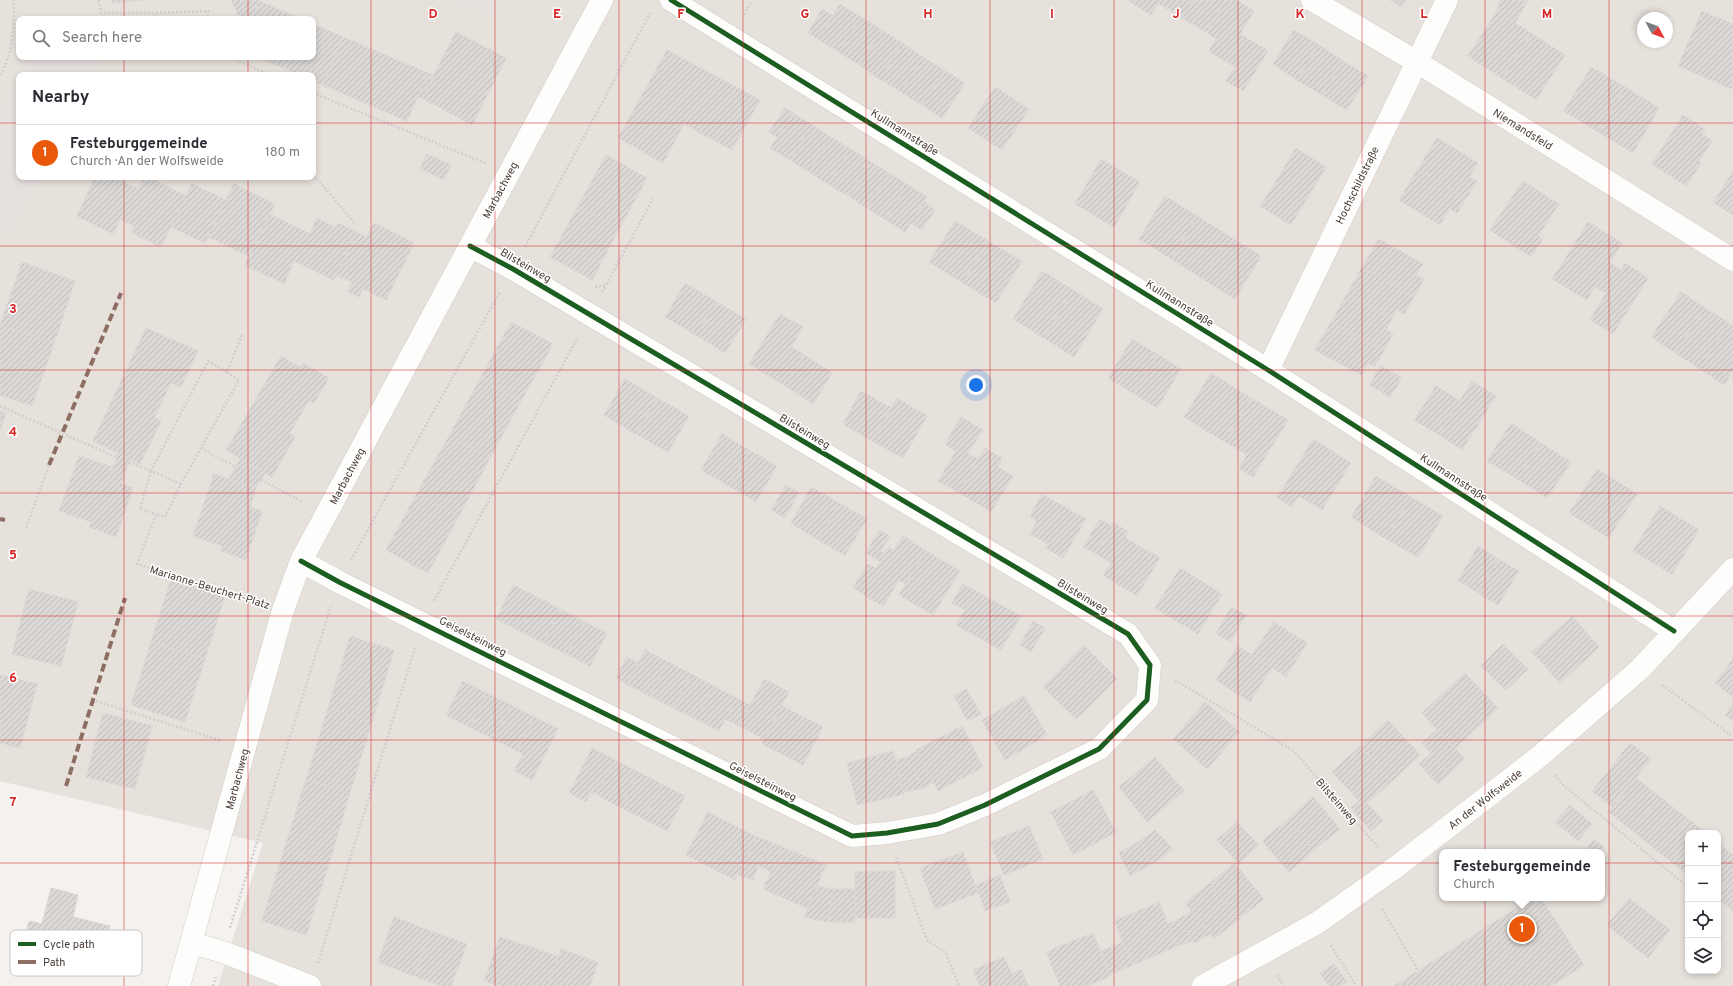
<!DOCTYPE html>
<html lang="en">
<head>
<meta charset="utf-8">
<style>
  body { margin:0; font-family:Overpass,sans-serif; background:#f2f2f3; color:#2b2b33 }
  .controls { position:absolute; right:12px; bottom:12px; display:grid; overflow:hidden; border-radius:8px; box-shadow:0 2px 6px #0003 }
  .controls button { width:36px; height:36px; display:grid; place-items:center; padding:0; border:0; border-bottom:1px solid #e1e1e2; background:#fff; color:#2b2b33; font:20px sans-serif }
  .compass { position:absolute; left:1637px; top:12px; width:36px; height:36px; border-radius:50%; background:#fff; box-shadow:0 2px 6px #0003; rotate:131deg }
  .you { position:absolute; left:976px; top:385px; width:14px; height:14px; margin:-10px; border:3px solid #fff; border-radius:50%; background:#1a73e8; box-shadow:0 0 0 6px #1a73e833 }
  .badge { display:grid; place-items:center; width:26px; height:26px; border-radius:50%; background:#ea580c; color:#fff; font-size:13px; font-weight:700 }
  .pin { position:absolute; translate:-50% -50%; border:2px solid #fff; box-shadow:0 1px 4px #0006 }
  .popup { position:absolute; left:1439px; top:849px; width:166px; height:52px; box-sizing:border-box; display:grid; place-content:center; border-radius:8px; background:#fff; filter:drop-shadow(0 1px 3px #0005); font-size:13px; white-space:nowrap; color:#7c7c81 }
  .popup b { font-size:15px; color:#2b2b33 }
  .popup::after { content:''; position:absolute; left:50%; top:100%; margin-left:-8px; border:8px solid transparent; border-top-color:#fff }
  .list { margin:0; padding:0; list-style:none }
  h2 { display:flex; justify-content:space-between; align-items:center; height:52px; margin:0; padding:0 16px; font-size:17px }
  h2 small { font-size:13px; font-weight:400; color:#7c7c81 }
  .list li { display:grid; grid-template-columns:26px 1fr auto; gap:12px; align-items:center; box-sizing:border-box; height:56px; padding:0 16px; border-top:1px solid #e1e1e2 }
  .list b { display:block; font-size:15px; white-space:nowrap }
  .list p { margin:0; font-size:13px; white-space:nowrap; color:#7c7c81 }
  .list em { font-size:13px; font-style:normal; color:#7c7c81 }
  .icon { flex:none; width:22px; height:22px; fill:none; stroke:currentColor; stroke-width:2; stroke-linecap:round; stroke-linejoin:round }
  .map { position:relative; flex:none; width:1733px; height:986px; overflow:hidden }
  .search { position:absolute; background:#fff; box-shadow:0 2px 6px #0003; left:16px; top:16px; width:300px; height:44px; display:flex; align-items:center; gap:10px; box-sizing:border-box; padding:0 14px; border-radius:8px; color:#7c7c81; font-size:15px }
  .panel { position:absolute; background:#fff; box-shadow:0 2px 6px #0003; left:16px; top:72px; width:300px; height:108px; border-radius:8px }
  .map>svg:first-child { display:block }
  .residential { fill:#e7e1dc; fill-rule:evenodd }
  .parking { fill:#e6e1df }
  .building { fill:url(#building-hatch); stroke:#dcd7d4 }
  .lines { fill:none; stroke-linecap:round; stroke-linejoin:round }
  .minor-casing { stroke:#d1cdca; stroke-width:23 }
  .path { stroke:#d3cecc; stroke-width:2.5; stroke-dasharray:2 2; stroke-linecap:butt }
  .minor { stroke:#fdfdfc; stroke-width:22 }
  .quiet { stroke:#8d6e63; stroke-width:4; stroke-dasharray:8 4; stroke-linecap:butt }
  .cycleway-casing { stroke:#fff; stroke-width:8 }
  .cycleway { stroke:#1b5e20; stroke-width:5 }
  .grid { fill:none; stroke:#d62828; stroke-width:1; stroke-opacity:0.55 }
  .labels { text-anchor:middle; stroke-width:3; stroke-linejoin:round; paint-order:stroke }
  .street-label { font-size:11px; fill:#4b3e39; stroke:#fff }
  .key { fill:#fff; stroke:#c9c5c4; stroke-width:1 }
  .key-label { font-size:11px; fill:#4b3e39 }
  .grid-label { font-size:13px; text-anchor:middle; font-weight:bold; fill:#d62828; stroke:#fff; stroke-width:3; stroke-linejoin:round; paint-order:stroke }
</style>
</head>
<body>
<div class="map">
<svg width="1733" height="986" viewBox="0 0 1733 986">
  <defs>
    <pattern id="building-hatch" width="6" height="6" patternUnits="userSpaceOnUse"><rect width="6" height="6" fill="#dcd8d5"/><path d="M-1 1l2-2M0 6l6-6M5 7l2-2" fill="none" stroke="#bebab8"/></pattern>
  </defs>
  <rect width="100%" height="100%" fill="#f4f1ee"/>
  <path class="residential" d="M0,0h1733v986h-1515l45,-143 -263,-62zM1643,18h24v24h-24zM19,19h294v38h-294zM19,75h294v102h-294zM1688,833h30v138h-30zM1442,852h160v46h-160z"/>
  <path class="parking" d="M455,0h44l-8,17z
    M30,57h72l-10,18h-71z
    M19,78v99h21l-28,53 -12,-4v-111z"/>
  <path class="building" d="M112,0h32l-32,3z
    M231,0h28v1l-7,18h-12z
    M1127,0h33l-9,15z
    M1160,0h33l-11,18 -24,-15z
    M1193,0h33l-20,32 -24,-14z
    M1226,0h10l18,11 -14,23 28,17 -25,40 -17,-10 9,-14 -26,-16 7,-12 -10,-7z
    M1390,0h16l-4,7z
    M1500,0h28l-13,23 -18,-12z
    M259,1l43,18h-50z
    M840,4l21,13 -22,35 -21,-13z
    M822,9l11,7 -15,23 -10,-6z
    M1497,11l34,22 -29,45 -34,-22z
    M1702,11l31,13 -1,65 -54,-23z
    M861,17l21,13 -23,35 -20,-13z
    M313,24l30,13 -20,48 -10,-4v-6h-13l-43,-18h56z
    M882,30l20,13 -22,36 -21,-14z
    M1294,30l25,15 -22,35 -24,-16z
    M456,32l50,26 -34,67 -50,-27z
    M1531,33l34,22 -29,45 -34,-22z
    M343,37l85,36 -21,48 -84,-36z
    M902,43l21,14 -22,35 -21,-13z
    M1319,45l24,16 -21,34 -25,-15z
    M667,50l93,50 -28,50 -48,-26 -21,39 -45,-25z
    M923,57l21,13 -22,35 -21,-13z
    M1343,61l25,15 -21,34 -25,-15z
    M1591,67l34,20 -27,45 -34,-21z
    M944,70l21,13 -23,35 -20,-13z
    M428,73l6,2 -12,23 -5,-1z
    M995,87l34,22 -27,41 -34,-22z
    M1625,87l34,21 -26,45 -35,-21z
    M785,108l8,5 -16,24 -8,-5z
    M793,113l19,12 -22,35 -20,-12z
    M1683,115l22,14 -3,5 10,7 -13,20 2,2 -15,23 -34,-22z
    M812,125l19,12 -22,35 -19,-12z
    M831,137l19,12 -22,35 -19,-12z
    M1437,138l41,25 -9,14 8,4 -11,18 -48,-30z
    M1296,148l30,19 -24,40 -30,-19z
    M850,149l19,12 -21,35 -20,-12z
    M427,154l24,11 -7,15 -24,-11z
    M606,155l41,23 -28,51 -41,-23z
    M1101,159l39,23 -26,45 -39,-23z
    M869,161l20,12 -22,35 -19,-12z
    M1418,169l48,30 -9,14 -8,-4 -9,16 -41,-25z
    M1733,171v44l-20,-12z
    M889,173l19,12 -22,35 -19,-12z
    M95,177h17l26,12 6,-12h4l38,19 -25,51 -30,-15 3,-6 -14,-7 -7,15 -36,-18z
    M1523,181l36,23 -21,32 5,3 -12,18 -41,-27z
    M192,184l34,16 -21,43 -34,-16z
    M234,184l41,20 -26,52 -41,-19z
    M908,185l19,12 -22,35 -19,-12z
    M1272,188l30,19 -11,18 -31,-19z
    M1165,196l32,20 -26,43 -32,-20z
    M924,202l11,8 -13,20 -12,-7z
    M578,206l41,23 -27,51 -42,-23z
    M269,214l41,20 7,-16 19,10 2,-5 19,9 -23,48 -40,-19 -10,23 -39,-19z
    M1197,216l32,20 -26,43 -32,-20z
    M955,221l33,20 -25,42 -34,-21z
    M1588,222l34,21 -35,57 -35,-21z
    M374,223l40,20 -28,57 -23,-11 -4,8 -11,-5 4,-10 -16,-7 21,-43 10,5z
    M1229,236l32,20 -26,43 -32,-20z
    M1379,239l44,25 -7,11 8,4 -10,18 -52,-30z
    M988,241l34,20 -26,42 -33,-20z
    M22,262l53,19 -21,63 -54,-19z
    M1610,263l11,7 4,-7 23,15 -35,56 -23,-14 16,-27 -11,-6z
    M1362,267l52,30 -10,17 -7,-4 -5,9 -45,-25z
    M1042,271l31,19 -29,48 -31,-19z
    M685,283l32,19 -21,33 -31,-18z
    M1073,290l30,19 -29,48 -30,-19z
    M1681,292l24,16 -30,45 -24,-16z
    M1347,294l45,25 -6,11 7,4 -9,17 -53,-29z
    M717,302l29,17 -21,34 -29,-18z
    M1705,308l24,15 -29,46 -25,-16z
    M780,314l23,13 -12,20 12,7 -19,31 -35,-21z
    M511,322l42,22 -32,57 -41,-22z
    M1331,322l53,29 -9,15 -7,-3 -7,12 -46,-25z
    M1729,323l4,3v45l-9,14 -24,-16z
    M0,325l54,19 -22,62 -32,-11z
    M146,328l52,23 -17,36 -10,-4 -17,35 7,3 -21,43 -47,-23z
    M1132,339l25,15 -24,39 -25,-15z
    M803,354l29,19 -19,31 -29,-19z
    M1157,354l24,15 -24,39 -24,-15z
    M281,356l20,12 2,-5 26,15 -15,25 -5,-3 -20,34 6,3 -23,40 -46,-27z
    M1381,365l11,7 -12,19 -11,-6z
    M1392,372l10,6 -12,19 -10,-6z
    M1211,373l40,25 -26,44 -41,-25z
    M480,379l41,22 -31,57 -41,-22z
    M625,379l32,19 -21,36 -32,-19z
    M1472,381l24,15 -34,54 -23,-15z
    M1436,386l24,15 -21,34 -25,-15z
    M861,391l30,17 -19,33 -29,-17z
    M657,398l32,18 -21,36 -32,-18z
    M897,398l30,18 -24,42 -31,-17z
    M1251,398l37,22 -35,57 -14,-9 8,-13 -22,-13z
    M0,411l6,2 -6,18z
    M961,417l22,13 -15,23 10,6 -20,33 -20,-11 18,-30 -11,-7z
    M1511,423l30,20 -24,36 -30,-18z
    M722,434l27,16 -20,36 -28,-16z
    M449,436l41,22 -31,58 -42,-23z
    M1313,439l38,24 -29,47 -23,-14 -7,11 -15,-9z
    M1541,443l30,19 -24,36 -30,-19z
    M985,448l17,10 -4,9 15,9 -22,36 -33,-20z
    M749,450l28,16 -21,36 -27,-16z
    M118,453l12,6 -9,25 -12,-5z
    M79,456l34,11 -4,12 24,9 -17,49 -27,-10 2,-5 -32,-11z
    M240,459l25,14 -9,15 -27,-9z
    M1597,469l40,25 -28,44 -40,-25z
    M214,474l42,14 -6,19 12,4 -16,49 -25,-9 1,-5 -29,-10z
    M1376,476l35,21 -25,42 -35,-22z
    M786,485l13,7 -14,26 -14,-8z
    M811,487l28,16 -21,37 -27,-17z
    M417,493l42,23 -31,57 -42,-23z
    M1042,494l44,25 -23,39 -17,-10 2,-4 -18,-10 7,-13 -7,-5z
    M1411,497l32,19 -25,41 -32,-18z
    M839,503l28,16 -22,36 -27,-15z
    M1660,506l39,24 -27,44 -39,-23z
    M1100,519l12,7 -17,27 -12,-6z
    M1114,523l15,9 -4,6 35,20 -23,38 -34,-21 8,-12 -16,-10z
    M879,530l11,6 -10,15 6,3 -5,8 -15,-9z
    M903,536l23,15 -20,33 -7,-4 -16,26 -30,-18 15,-24 8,5 13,-22 5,3z
    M1478,546l20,13 -20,34 -20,-13z
    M926,551l34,20 -27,44 -34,-20z
    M1498,559l21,12 -21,34 -20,-12z
    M1180,568l42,26 -24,40 -43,-26z
    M171,579l54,17 -20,63 -54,-17z
    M963,584l13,7 -11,19 -13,-7z
    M513,585l24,12 -17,34 -24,-12z
    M29,589l49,13 -17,64 -49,-12z
    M976,591l45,25 -20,34 -45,-25z
    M537,597l23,12 -17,34 -23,-12z
    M1231,607l15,8 -16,27 -14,-8z
    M560,609l24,12 -17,33 -24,-11z
    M1572,616l27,31 -39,36 -28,-31z
    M584,621l23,12 -17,33 -23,-12z
    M1033,621l12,7 -14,24 -11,-7z
    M1274,622l33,21 -21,34 -34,-22z
    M350,636l44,14 -22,72 -44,-14z
    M151,642l54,17 -20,63 -54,-17z
    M1503,644l25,25 -22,21 -25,-24z
    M1084,645l33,33 -41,41 -33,-32z
    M1238,646l34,22 -22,34 -34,-22z
    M645,650l23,12 -18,34 -23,-12z
    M627,657l11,6 -11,21 -11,-6z
    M1733,659v38l-18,-14z
    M668,662l23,12 -18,34 -23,-12z
    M1465,673l33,35 -43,41 -33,-36z
    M691,674l23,12 -18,33 -23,-11z
    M0,675l37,9 -17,64 -20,-5z
    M764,679l25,13 -25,47 -25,-13z
    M463,681l24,12 -17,34 -24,-12z
    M714,686l23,12 -18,33 -23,-12z
    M966,689l15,25 -13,7 -14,-25z
    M487,693l24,12 -18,34 -23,-12z
    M1024,696l23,39 -42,25 -23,-40z
    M737,698l13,7 -11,21 -14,-7z
    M1205,702l35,30 -33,37 -34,-30z
    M1733,703v18l-8,-6z
    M511,705l23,12 -17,34 -24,-12z
    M782,706l41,21 -20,38 -41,-21z
    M328,708l44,14 -22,71 -44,-14z
    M103,713l49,13 -17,63 -49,-12z
    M534,717l24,12 -26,51 -18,-9 9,-17 -6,-3z
    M1388,720l32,35 -28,26 -32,-35z
    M962,726l21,41 -45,24 -22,-41z
    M1437,729l28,30 -15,14 -28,-30z
    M1630,743l21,16 -39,48 -20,-16z
    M1360,746l32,35 -28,25 -32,-34z
    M592,748l23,12 -18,35 -6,-3 -5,10 -17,-9z
    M893,751l11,43 -47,11 -10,-42z
    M917,751l16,31 -10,6 -17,-31z
    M1431,753l19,20 -12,11 -19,-20z
    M906,757l17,31 -20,4 -8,-32z
    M1155,757l29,34 -37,31 -28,-35z
    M615,760l24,12 -19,35 -23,-12z
    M639,772l22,12 -17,35 -24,-12z
    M1636,778l24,19 -27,34 -24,-19z
    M306,779l44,14 -21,71 -45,-14z
    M661,784l24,12 -18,35 -23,-12z
    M1093,790l23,42 -43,23 -22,-43z
    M1313,797l27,32 -26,21 -26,-31z
    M1660,797l28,22 -28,34 -27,-22z
    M1359,801l5,5 3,-3 16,17 -12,11 -20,-23z
    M1570,805l22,19 -14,17 -23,-19z
    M708,812l49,25 -22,43 -49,-25z
    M1288,819l26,31 -25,22 -27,-31z
    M1688,819l18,14h-18v42l-28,-22z
    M1237,822l22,23 -10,9 -21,-24z
    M1029,826l14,33 -39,16 -14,-33z
    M1155,830l18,19 -21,15 -12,-23z
    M1228,830l21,24 -10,10 -22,-24z
    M757,837l11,4 -15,39 -15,-5z
    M1594,839l9,8 -4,5h-5l-6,-5z
    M768,841l14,6 -11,25 -13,-6z
    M1140,841l12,23 -22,12 -11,-23z
    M1718,843l15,12v19l-15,19z
    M782,847l44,18 -19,43 -44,-19z
    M284,850l45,14 -23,71 -44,-14z
    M963,852l15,41 -43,16 -15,-41z
    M1234,863l30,36 -25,20 -29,-36z
    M895,871v47h-40v-46z
    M1733,874v37l-15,-12v-6z
    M1000,875l10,27 -14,5 -10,-26z
    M986,881l10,26 -11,4 -9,-26z
    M1210,883l29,36 -25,20 -29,-36z
    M817,886l16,3 -5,33 -24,-5z
    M51,888l27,7 -5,22 37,9 -8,30 -38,-9 -3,14 -40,-10 8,-30 13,3z
    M833,889h22v33h-27z
    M1532,898h9l43,67 -33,21h-114l-13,-19z
    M1629,898l41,32 -22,28 -41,-33z
    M1159,902l18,44 -44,19 -19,-44z
    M1191,911l19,23 -15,9 -16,-24z
    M394,917l37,14 -17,45 -36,-14z
    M1179,919l14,22 -16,5 -9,-22z
    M431,931l36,13 -16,42h-10l-27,-10z
    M1093,933l18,43 -24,10h-27l-14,-34z
    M500,937l58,19 -10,30h-48l-16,-5z
    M1123,942l10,23 -12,5 -10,-23z
    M1111,947l10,23 -11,4 -10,-23z
    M561,949l37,13 -8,24h-42z
    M1004,957l8,17 9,-5 7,17h-48l-7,-16z
    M1334,964l13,18 -6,4h-12l-9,-13z
    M1424,967l12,17 -3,2h-39z"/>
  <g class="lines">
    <g class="minor-casing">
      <path id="minor" d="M671,0l597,370 406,261
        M1312,0l105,62 316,198
        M1268,370l179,-370
        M301,561l38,21 513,254 35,-3 51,-9 47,-19 114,-56 48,-49 3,-35 -22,-31 -615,-365 -43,-23
        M192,943l31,9 87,34
        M179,986l104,-376 18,-49 301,-561
        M1203,986l114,-63 79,-56 144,-111 100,-87 93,-100"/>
    </g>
    <path class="path" d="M99,0l2,13h55l3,6
      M156,13l52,-2v8
      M744,15l8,-15
      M228,57l43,18
      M0,75c12,-17 16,-55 13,-75
      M313,93l172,70
      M313,177l6,4 37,44
      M525,247l125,-234
      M595,287l11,-2 47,-86
      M602,292l4,-7
      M242,335l-15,37 12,8 -58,104 -16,33 -9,-3 -19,50 121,37
      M0,406l116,51
      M201,448l35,19
      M129,462l22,9 -11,38 16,5
      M261,480l42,22
      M181,484l-30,-13 57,-110 19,11
      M26,528l23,-63
      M351,560l149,-268
      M434,601l144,-264
      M1175,680l119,71 85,97
      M1662,685l71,52
      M92,700l128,40
      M1555,775l8,10 125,102
      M896,857l31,83 19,13 13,33
      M1382,909l36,61
      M230,928l101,-322
      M1331,945l25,41
      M318,963l97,-315
      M1277,975l7,11
      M213,986l3,-9"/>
    <use href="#minor" class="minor"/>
    <path class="quiet" d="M49,465l72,-172
      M0,519l5,1
      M66,786l59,-188"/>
    <g class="cycleway-casing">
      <path id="cycleway" d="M671,0l597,370 406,261
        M301,561l38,21 513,254 35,-3 51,-9 47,-19 114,-56 48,-49 3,-35 -22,-31 -615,-365 -43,-23"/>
    </g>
    <use href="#cycleway" class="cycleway"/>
  </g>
  <path class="grid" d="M124,0v19M248,0v19M371,0v986M495,0v986M619,0v986M743,0v986M866,0v986M990,0v986M1114,0v986M1238,0v986M1362,0v986M1485,0v986M1609,0v986M124,57v18M248,57v18M0,123h19M313,123h1420M124,177v809M248,177v809M0,246h1733M0,370h1733M0,493h1733M0,616h1733M0,740h1733M0,863h1688M1718,863h15"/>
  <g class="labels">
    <g class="street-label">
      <text transform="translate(1523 129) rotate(32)" y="4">Niemandsfeld</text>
      <text transform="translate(905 132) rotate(32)" y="4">Kullmannstraße</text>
      <text transform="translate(1357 185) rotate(-64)" y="4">Hochschildstraße</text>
      <text transform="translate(500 190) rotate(-62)" y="4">Marbachweg</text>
      <text transform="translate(526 265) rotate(30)" y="4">Bilsteinweg</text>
      <text transform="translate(1180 303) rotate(32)" y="4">Kullmannstraße</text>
      <text transform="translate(805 431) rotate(31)" y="4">Bilsteinweg</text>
      <text transform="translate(347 476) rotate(-62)" y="4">Marbachweg</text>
      <text transform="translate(1454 477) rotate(33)" y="4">Kullmannstraße</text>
      <text transform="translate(210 587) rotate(17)" y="4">Marianne-Beuchert-Platz</text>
      <text transform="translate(1083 596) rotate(31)" y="4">Bilsteinweg</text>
      <text transform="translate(473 636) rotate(27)" y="4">Geiselsteinweg</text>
      <text transform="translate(237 779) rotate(-75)" y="4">Marbachweg</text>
      <text transform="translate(763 781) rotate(27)" y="4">Geiselsteinweg</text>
      <text transform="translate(1485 799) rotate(-38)" y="4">An der Wolfsweide</text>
      <text transform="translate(1337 801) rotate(49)" y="4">Bilsteinweg</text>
    </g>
  </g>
  <rect x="10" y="930" width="132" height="46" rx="6" class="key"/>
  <rect x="18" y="942" width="18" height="4" fill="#1b5e20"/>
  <rect x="18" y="960" width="18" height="4" fill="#8d6e63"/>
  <g class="key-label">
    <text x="43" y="948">Cycle path</text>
    <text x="43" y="966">Path</text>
  </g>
  <g class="grid-label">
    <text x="433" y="18">D</text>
    <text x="557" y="18">E</text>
    <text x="681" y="18">F</text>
    <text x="805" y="18">G</text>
    <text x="928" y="18">H</text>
    <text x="1052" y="18">I</text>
    <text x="1176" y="18">J</text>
    <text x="1300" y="18">K</text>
    <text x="1424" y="18">L</text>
    <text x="1547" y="18">M</text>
    <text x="13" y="313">3</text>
    <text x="13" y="436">4</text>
    <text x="13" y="559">5</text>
    <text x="13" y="682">6</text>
    <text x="13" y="806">7</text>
  </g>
</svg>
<div class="controls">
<button>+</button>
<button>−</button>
<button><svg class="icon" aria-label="locate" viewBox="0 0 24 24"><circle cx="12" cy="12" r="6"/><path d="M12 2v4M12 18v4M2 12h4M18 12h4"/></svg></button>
<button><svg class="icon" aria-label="layers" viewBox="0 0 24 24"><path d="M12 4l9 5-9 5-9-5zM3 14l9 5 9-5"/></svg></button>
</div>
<svg class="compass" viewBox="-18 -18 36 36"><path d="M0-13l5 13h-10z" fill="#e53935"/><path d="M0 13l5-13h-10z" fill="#7c7c81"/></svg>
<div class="you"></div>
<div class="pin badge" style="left:1522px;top:929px">1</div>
<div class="popup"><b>Festeburggemeinde</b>Church</div>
<div class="search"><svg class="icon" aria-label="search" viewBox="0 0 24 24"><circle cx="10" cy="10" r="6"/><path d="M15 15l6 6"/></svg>Search here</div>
<section class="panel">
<h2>Nearby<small></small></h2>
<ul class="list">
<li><span class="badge">1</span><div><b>Festeburggemeinde</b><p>Church · An der Wolfsweide</p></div><em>180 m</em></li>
</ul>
</section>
</div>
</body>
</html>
